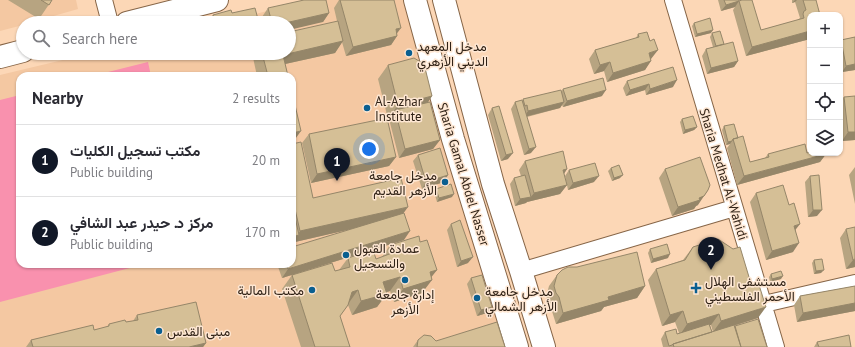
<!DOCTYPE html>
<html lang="en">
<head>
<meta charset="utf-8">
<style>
  body { margin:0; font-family:"PT Sans",Vazirmatn,sans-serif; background:#f7f7f7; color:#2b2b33 }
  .controls { position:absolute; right:12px; top:12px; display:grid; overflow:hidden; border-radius:8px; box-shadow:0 1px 3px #0004 }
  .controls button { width:36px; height:36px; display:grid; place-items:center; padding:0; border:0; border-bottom:1px solid #e1e1e2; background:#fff; color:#2b2b33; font:20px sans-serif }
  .you { position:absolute; left:369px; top:149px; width:14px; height:14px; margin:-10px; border:3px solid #fff; border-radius:50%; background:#1a73e8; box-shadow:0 0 0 6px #1a73e833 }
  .badge { display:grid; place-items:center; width:26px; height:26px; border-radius:50%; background:#111827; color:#fff; font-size:13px; font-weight:700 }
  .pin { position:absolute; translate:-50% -33px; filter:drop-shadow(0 1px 2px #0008) }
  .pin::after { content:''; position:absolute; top:21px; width:14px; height:12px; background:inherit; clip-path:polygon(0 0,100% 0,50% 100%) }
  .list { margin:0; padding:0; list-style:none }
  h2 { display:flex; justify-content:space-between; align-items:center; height:52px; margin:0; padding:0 16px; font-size:17px }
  h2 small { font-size:13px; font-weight:400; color:#7c7c81 }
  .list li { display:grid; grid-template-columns:26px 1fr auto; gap:12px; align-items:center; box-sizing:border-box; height:72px; padding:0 16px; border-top:1px solid #e1e1e2 }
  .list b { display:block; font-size:15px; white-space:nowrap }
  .list p { margin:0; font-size:13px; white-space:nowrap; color:#7c7c81 }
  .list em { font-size:13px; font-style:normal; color:#7c7c81 }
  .icon { flex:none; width:22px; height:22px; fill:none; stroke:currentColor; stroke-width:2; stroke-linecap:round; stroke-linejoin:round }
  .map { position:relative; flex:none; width:855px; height:347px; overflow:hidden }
  .search { position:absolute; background:#fff; box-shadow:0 1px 3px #0004; left:16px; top:16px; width:280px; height:44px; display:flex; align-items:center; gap:10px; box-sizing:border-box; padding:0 14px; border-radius:22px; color:#7c7c81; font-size:15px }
  .panel { position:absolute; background:#fff; box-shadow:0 1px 3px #0004; left:16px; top:72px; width:280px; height:196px; border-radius:12px }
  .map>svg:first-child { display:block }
  .built { fill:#f4c8a2; fill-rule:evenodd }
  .green { fill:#f991ae }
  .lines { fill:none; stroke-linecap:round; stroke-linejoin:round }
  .minor-casing { stroke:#866547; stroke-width:18 }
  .secondary-casing { stroke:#866547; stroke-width:24 }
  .minor { stroke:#fff; stroke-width:16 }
  .secondary { stroke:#fff; stroke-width:22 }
  .wall { fill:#b7a481; fill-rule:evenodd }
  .shaded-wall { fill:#958669 }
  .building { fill:#d5bf96; stroke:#958669 }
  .poi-dot { fill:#0a5f90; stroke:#fee7d3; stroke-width:1.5 }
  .labels { text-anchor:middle; stroke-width:3; stroke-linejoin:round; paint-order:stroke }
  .poi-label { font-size:13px; fill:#302216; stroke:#fee7d3; text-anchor:start }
  .street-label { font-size:13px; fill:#302216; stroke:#fee7d3 }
</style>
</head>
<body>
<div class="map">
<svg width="855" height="347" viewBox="0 0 855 347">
  <rect width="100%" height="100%" fill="#fcd7b6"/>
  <path class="built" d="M0,0h76l2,9 -49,14h-6v2l-23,6z
    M302,0h105l101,347h-508v-272l92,-22h197v-30h-71l62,-15zM20,76h272v188h-272z"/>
  <path class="green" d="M148,62l3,14h-59z
    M20,95v169h125l-145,38v-202z"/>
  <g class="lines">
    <g class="minor-casing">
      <path id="minor" d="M104,0l6,23
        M673,0l103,347
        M521,271l213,-63
        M764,304l91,-21"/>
    </g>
    <g class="secondary-casing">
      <path id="secondary" d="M415,0l38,139 64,208
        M444,0l49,184 28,87 23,76
        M127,23l90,-23
        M0,57l23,-6"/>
    </g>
    <use href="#minor" class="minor"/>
    <use href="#secondary" class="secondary"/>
  </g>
  <path class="wall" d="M8,0h44l-13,19z
    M339,0h55l3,36 -6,9 -45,11 -4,-14 -7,11 -50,11 3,12h-31l-5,-23h37l48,-32 -3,-13z
    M718,0h21v1l-4,6 -14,4z
    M792,0h24l-6,15v24l-64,17 -13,-46 6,-9 22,29 37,-10 2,-2 -5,-16 -3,1z
    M268,8l61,5 -6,9 -60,1 -1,-6z
    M232,13l27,10h-52l6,-8z
    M694,23l17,10 -16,4 -3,-11z
    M712,33l26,28 -4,6 -27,7 -5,-18 4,-7 7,-2 -3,-10z
    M638,34l13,25 -6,11 -38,12 -3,-11 -10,3 -5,-15 6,-9 41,-12z
    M855,37v33l-13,2 -2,-9v-22l1,-1z
    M149,53h22l-21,5z
    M388,65l44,31 -4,6 12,38 -7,9 -34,9 -10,-39 1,-1 -2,1 -10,-40z
    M627,81l46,6 -27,8 -1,-5 -19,6 -3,-8z
    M563,89l39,7 -39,11 -1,-2 -2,3 -33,9 4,36 -7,2 -13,-46 4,-7 7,-1 1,-2 38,-7z
    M844,97l11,43 -13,1 -2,-16v-22z
    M492,108l16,51 -7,2 -13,-46z
    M682,119l15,8 -3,3 -11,4 -3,-12z
    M724,126l14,12 12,24 15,-4 3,-4 39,-1 19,1 -6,8 -83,23 -10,-37 3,-4 -4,1 -4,-15z
    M309,134l87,23 -7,9 -78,17 -9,-40z
    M292,144l21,54 90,15 1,27 -122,38 -5,-14h15l63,-36 -60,14 -3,4z
    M418,155l26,27 -22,7 -9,-28z
    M525,161l42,8 -3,5 3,11 -7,9 -33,8 -1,1 -11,3 -5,-22 4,-6 7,-2 -2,-6z
    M855,167v37l-6,-29z
    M611,168l9,10 -8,3 -4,-10z
    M665,169l33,36 -2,1 -2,3 -22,7 -13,-38z
    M569,170l25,12 -26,8 -3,-14z
    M810,176l7,40 -9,1 -3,-35z
    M436,189l16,8 -15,5 -3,-10z
    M756,193l40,37 -3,22 -27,8 -16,-58z
    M451,224l17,39 -11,4 -10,-37z
    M846,229l9,38 -9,2 -6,-31z
    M420,242l17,28 -6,7 -9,16 -28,9 -4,-11 -3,1 -10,15 -25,8 -4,-10 -8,11 10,31h-49l-19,-58 10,-14 43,-4 4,-1 9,-12 28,1 6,-2 8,-12z
    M693,247l65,71 -24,8 33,21h-104l-2,-8 4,-7 12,2 2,-1 -4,-11 -13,4 -14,-46 8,-11 27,-9zM710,325h1l2,7h-1z
    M650,249l18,9 -17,5 -3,-10z
    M814,260l7,13 -7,1 -2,-11z
    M771,274l10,5 -11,3 -1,-5z
    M557,275l88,11 -8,12 -33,9 -3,4 -45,13 -5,-16 -3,-4 -2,-7 3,-11z
    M471,278l16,35 -10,3 -10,-32z
    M855,286v25l-58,11 -3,-17 6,-9z
    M137,315l69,28 -3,4h-177l5,-7 63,-10 13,-3 2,-3 17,-2 7,-1z
    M418,340l18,1 69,6h-92z
    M817,342l34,5h-37z"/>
  <path class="shaded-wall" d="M795,0h2l-2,2 -3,1z
    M739,1l-4,6 -14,4 5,-6z
    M329,13l-6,9 -34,8v-7h-4z
    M401,28l-6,8h2l-6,9 -45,11 7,-9 43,-18z
    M713,30l-2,3 -16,4 2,-3z
    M810,31v8l-64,17 6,-9z
    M343,41l-8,12 -59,13 7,-11z
    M658,50l-7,9 -9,3 7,-9z
    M154,53h17l-21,5z
    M651,61l-6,9 -38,12 6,-9z
    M738,61l-4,6 -27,7 4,-6z
    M610,62l-6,9 -10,3 6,-9z
    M855,64v6l-13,2 4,-6z
    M677,80l-4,7 -27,8 4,-6z
    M649,84l-4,6 -19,6 4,-6z
    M606,90l-4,6 -39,11 4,-6z
    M432,96l-9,14h-28l-5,8 -2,1 10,-14z
    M564,102l-4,6 -36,9 4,-6z
    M697,127l-3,3 -11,4 2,-4z
    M301,131l-8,11h-1v-9z
    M848,132h7v8l-13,1z
    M440,140l-7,9 -34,9 6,-9z
    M732,141l-2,3 -4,1 2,-3z
    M536,147l-5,6 -7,2 5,-6z
    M513,153l-5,6 -7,2 5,-6z
    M826,154l-6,8 -83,23 7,-9z
    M396,157l-7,9 -78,17 6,-9z
    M567,169l-6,9 2,-8z
    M448,175l-4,7 -22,7 4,-7z
    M623,175l-3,3 -8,3 2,-3z
    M599,176l-5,6 -26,8 5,-7z
    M567,185l-7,9 -33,8 7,-9z
    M708,190l-10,15 -2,1 -2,3 -22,7 6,-9 21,-9z
    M454,194l-2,3 -15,5 2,-4z
    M531,197l-5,6 -11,3 5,-7z
    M408,207l-8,11 -105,24 -3,4v-9l5,-1 3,-5z
    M813,210h9l-5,6 -9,1z
    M800,224l-7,9 1,-7z
    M410,231l-6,9 -122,38 6,-9z
    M799,243l-6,9 -27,8 6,-9z
    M670,254l-2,4 -17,5 2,-4z
    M473,257l-5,6 -11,4 4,-6z
    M855,259v8l-9,2 7,-9z
    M437,270l-8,10h3l-10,13 -28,9 9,-13 27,-17z
    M824,270l-3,3 -7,1 2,-3z
    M783,276l-2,3 -11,3 2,-3z
    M400,277l-10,14 -16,5 9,-14z
    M645,286l-8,12 -33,9 -3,4 -45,13 7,-11 45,-16z
    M358,290l-10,14 4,-12z
    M387,294l-10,13 -25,8 9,-14z
    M855,303v8l-58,11 6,-9z
    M492,307l-5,6 -10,3 4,-6z
    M766,307l-8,11 -45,14 8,-11z
    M683,311l-8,11 -13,4 8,-11z
    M719,314l-8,11 -31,10 7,-11z
    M206,343l-3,4h-14z"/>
  <path class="building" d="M41,0h11l-3,5z
    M304,0h22l3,13 -44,10h-13l-4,-15z
    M340,0h54l7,28 -5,1 1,7 -44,11z
    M724,0h15v1l-13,4z
    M742,0h10l9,30 43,-12 -1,-4 1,-3 2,-1 -3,-10h13l4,15h-10v16l-58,16 -13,-46z
    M255,8l4,15h-44l-2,-8 18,-5 1,3z
    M710,18l3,12 -16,4 -3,-11z
    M338,21l5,20 -60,14 5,21h-20l-6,-23h27v-21z
    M720,31l4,13 -8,2 -4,-13z
    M647,32l3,9 4,-2 4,11 -9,3 2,8 -38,12 -3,-11 -10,3 -5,-15 44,-13 -1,-3z
    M855,37v27l-9,2 -5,-26z
    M733,42l5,19 -27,7 -5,-19z
    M414,58l10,6 8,32 -34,9 -10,-40z
    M673,67l4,13 -27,9 -1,-5 -19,6 -3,-9z
    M603,78l3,12 -39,11 -4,-12z
    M561,90l3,12 -36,9 -1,-6 -2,1 -2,-7z
    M292,92l9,39 -9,2z
    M855,96v36h-7l-4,-35z
    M522,100l14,47 -7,2 -14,-47z
    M430,102l10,38 -35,9 -10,-39z
    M499,106l14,47 -7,2 -14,-47z
    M693,116l4,11 -12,3 -3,-11z
    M387,118l9,39 -79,17 -8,-40z
    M734,124l4,14 -5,1 -1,2 -4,1 -4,-16z
    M743,136l7,26 19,-5 -1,-3 37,-10 2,9 3,-1v1h16v1l-82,22 -11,-37z
    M301,142l12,56 88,-20 7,29 -108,24 -8,-35v-52z
    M440,148l8,27 -22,7 -8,-27z
    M563,151l4,18 -4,1 4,15 -33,8 -9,-32z
    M700,157l10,28 -2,5 -4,6 -5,2 1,2 -22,7 -13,-38z
    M595,163l4,13 -26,7 -4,-13z
    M619,165l4,10 -9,3 -3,-10z
    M525,175l6,22 -11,2 -6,-21z
    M819,175l3,35h-9l-3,-34z
    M451,184l3,10 -15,4 -3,-9z
    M783,185l6,20 5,-2 6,21 -6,2 5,17 -27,8 -16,-58z
    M292,204l7,31 -7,2z
    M404,213l6,18 -122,38 -2,-5h6v-17z
    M460,220l13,37 -12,4 -10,-37z
    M855,227v32l-2,1 -7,-31z
    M419,236l1,6 7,-2 10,30 -7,2 2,8 -29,9 -3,-12 -17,5 4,12 -26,7 -3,-11 -6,2 -4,13 -8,11 10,31h-35l-23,-72 40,-12 3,8 15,-4 -2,-9 25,-8 3,9 16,-6 -2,-8z
    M718,239l15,10 7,-2 12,40 7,-2 7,22 -45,14 -2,-7 -32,10 -4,-13 -13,4 -14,-46 29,-9 8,-13z
    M667,244l3,10 -17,5 -3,-10z
    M637,252l8,34 -37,11 1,3 -46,13 -4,-16 -3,-4 -2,-7 3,-11 5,-5 6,-3h9z
    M822,259l2,11 -8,1 -2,-11z
    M781,271l2,5 -11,3 -1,-5z
    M482,275l10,32 -11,3 -10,-32z
    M855,286v17l-52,10 -3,-17z
    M196,302l10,41 -17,4h-156l-2,-7 62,-15 1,5 15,-4v-2l16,-4 1,2 12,-2 -1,-5z
    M758,319l9,28h-26l-6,-21z
    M497,322l8,25h-88l1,-7 6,-5 7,1 5,5z
    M709,324l3,8 -39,12 -1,1 -3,1 -4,-14 11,-3 1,5z
    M734,325l7,22h-67l-1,-3z
    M849,335l2,12h-32l-2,-5z"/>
  <g class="poi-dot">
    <circle cx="409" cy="53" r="4"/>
    <circle cx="367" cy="108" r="4"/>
    <circle cx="445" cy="182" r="4"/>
    <circle cx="346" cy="255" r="4"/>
    <circle cx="405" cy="280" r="4"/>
    <path d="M694 282h4v4h4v4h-4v4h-4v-4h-4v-4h4z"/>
    <circle cx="312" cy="290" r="4"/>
    <circle cx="477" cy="298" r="4"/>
    <circle cx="159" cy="331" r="4"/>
  </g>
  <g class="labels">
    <g class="poi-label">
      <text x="417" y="51">مدخل المعهد<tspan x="417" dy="15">الديني الأزهري</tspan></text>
      <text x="375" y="106">Al-Azhar<tspan x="375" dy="15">Institute</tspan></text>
      <text x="437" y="180" text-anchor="end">مدخل جامعة<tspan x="437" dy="15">الأزهر القديم</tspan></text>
      <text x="354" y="253">عمادة القبول<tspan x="354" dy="15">والتسجيل</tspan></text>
      <text x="705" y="286">مستشفى الهلال<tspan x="705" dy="15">الأحمر الفلسطيني</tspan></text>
      <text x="304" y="295" text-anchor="end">مكتب المالية</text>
      <text x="485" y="296">مدخل جامعة<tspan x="485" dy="15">الأزهر الشمالي</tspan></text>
      <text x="405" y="299" text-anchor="middle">إدارة جامعة<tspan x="405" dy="15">الأزهر</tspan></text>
      <text x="167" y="336">مبنى القدس</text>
    </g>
    <g class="street-label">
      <text transform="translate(464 174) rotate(73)" y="5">Sharia Gamal Abdel Nasser</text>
      <text transform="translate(724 174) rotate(73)" y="5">Sharia Medhat Al-Wahidi</text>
    </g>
  </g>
</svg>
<div class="controls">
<button>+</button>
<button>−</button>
<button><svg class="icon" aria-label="locate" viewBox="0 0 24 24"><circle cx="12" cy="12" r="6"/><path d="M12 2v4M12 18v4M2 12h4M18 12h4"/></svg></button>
<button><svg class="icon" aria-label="layers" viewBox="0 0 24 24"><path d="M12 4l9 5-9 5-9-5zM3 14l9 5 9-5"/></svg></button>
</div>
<div class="you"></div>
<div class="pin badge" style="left:337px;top:181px">1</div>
<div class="pin badge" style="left:711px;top:270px">2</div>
<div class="search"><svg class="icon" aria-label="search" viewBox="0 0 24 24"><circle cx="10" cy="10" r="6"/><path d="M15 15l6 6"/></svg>Search here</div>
<section class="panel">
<h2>Nearby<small>2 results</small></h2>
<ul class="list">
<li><span class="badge">1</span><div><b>مكتب تسجيل الكليات</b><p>Public building</p></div><em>20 m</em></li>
<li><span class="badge">2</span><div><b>مركز د. حيدر عبد الشافي</b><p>Public building</p></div><em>170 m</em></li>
</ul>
</section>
</div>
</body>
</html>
